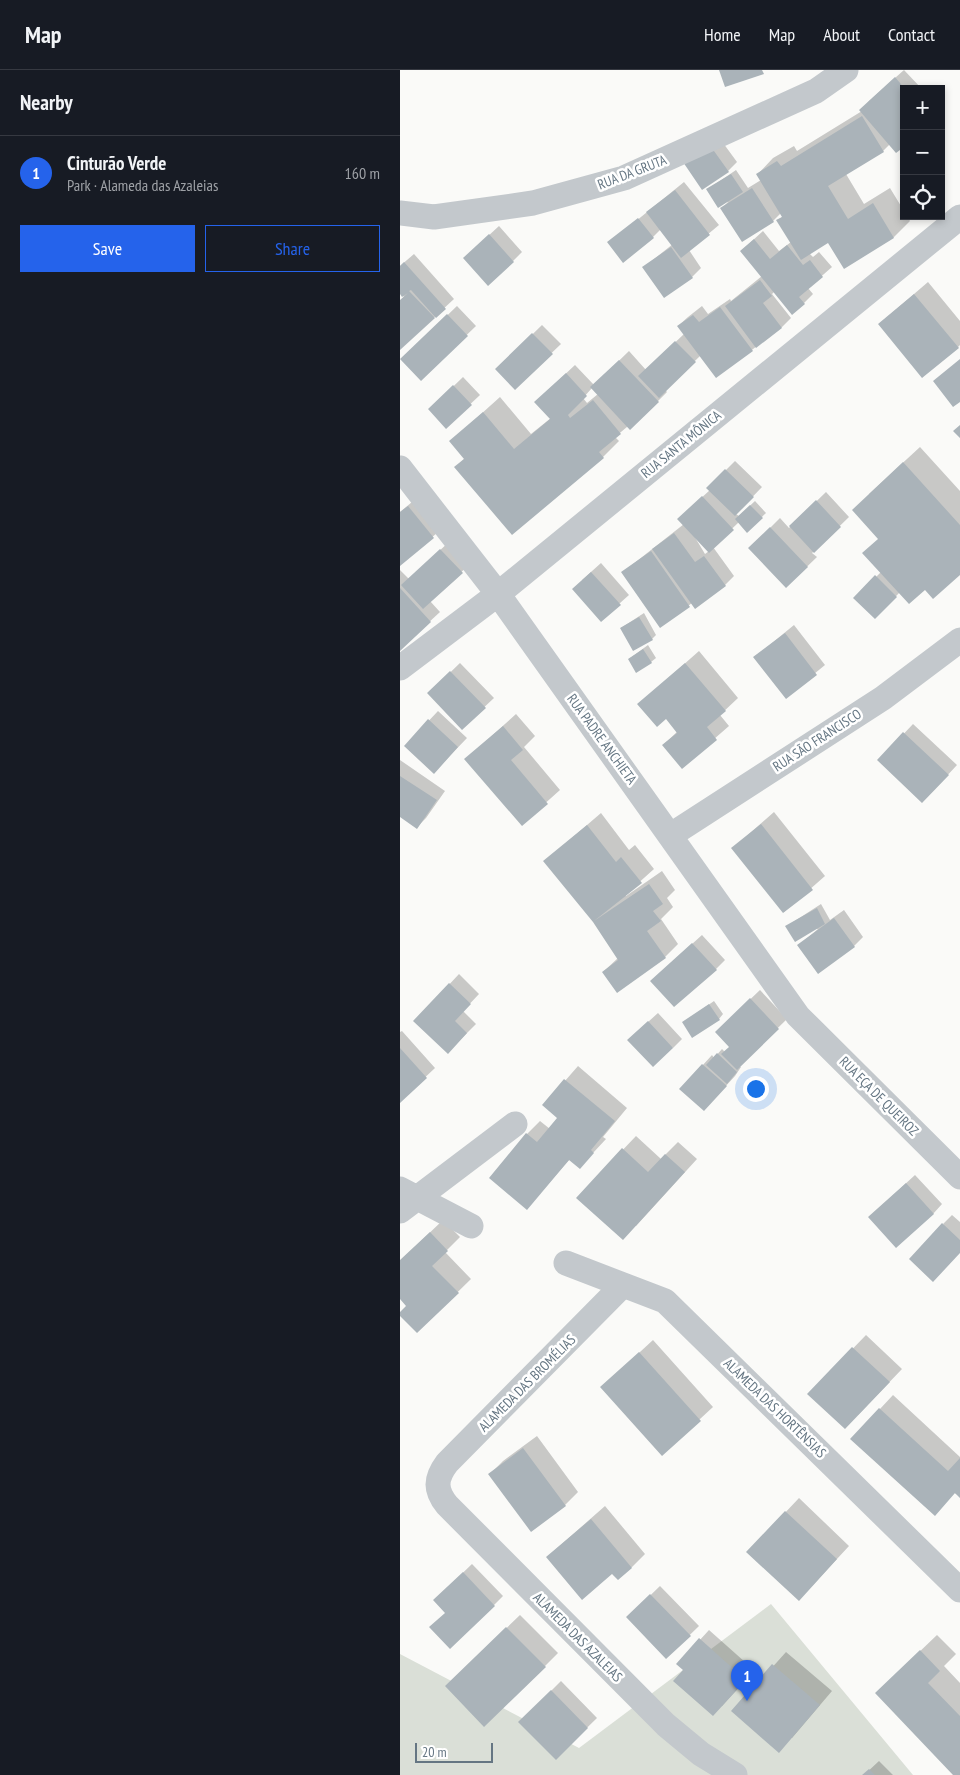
<!DOCTYPE html>
<html lang="en">
<head>
<meta charset="utf-8">
<style>
  body { margin:0; font-family:"PT Sans Narrow",sans-serif; background:#242831; color:#f1f3f6 }
  .controls { position:absolute; right:15px; top:15px; display:grid; overflow:hidden; border-radius:0px; box-shadow:0 2px 8px #0003 }
  .controls button { width:45px; height:45px; display:grid; place-items:center; padding:0; border:0; border-bottom:1px solid #363941; background:#171b24; color:#f1f3f6; font:25px sans-serif }
  .scale { position:absolute; left:15px; bottom:12px; width:78px; box-sizing:border-box; padding-left:5px; border:2px solid #657683; border-top:0; font-size:14px; line-height:18px; white-space:nowrap; color:#657683; -webkit-text-stroke:4px #fff; paint-order:stroke }
  .you { position:absolute; left:355px; top:1018px; width:18px; height:18px; margin:-12px; border:4px solid #fff; border-radius:50%; background:#1a73e8; box-shadow:0 0 0 8px #1a73e833 }
  .badge { display:grid; place-items:center; width:32px; height:32px; border-radius:50%; background:#2563eb; color:#fff; font-size:16px; font-weight:700 }
  .pin { position:absolute; translate:-50% -41px; filter:drop-shadow(0 1px 2px #0008) }
  .pin::after { content:''; position:absolute; top:26px; width:18px; height:15px; background:inherit; clip-path:polygon(0 0,100% 0,50% 100%) }
  .list { margin:0; padding:0; list-style:none }
  h2 { display:flex; justify-content:space-between; align-items:center; height:65px; margin:0; padding:0 20px; font-size:21px }
  h2 small { font-size:16px; font-weight:400; color:#9ea1a6 }
  .list li { display:grid; grid-template-columns:32px 1fr auto; gap:15px; align-items:center; box-sizing:border-box; height:75px; padding:0 20px; border-top:1px solid #363941 }
  .list b { display:block; font-size:19px; white-space:nowrap }
  .list p { margin:0; font-size:16px; white-space:nowrap; color:#9ea1a6 }
  .list em { font-size:16px; font-style:normal; color:#9ea1a6 }
  .actions { display:flex; gap:10px; padding:15px 20px }
  .actions a { flex:1; padding:11px 0; border:1px solid #2563eb; border-radius:0px; text-align:center; font-size:18px; color:#2563eb }
  .actions .main { background:#2563eb; color:#fff }
  .icon { flex:none; width:28px; height:28px; fill:none; stroke:currentColor; stroke-width:2; stroke-linecap:round; stroke-linejoin:round }
  .map { position:relative; flex:none; width:560px; height:1705px; overflow:hidden }
  header { display:flex; align-items:center; gap:30px; box-sizing:border-box; height:70px; padding:0 25px; background:#171b24; border-bottom:1px solid #363941 }
  header strong { font-size:24px }
  nav { display:flex; gap:28px; margin-inline-start:auto; font-size:18px }
  main { display:flex }
  aside { flex:1; background:#171b24 }
  .map>svg:first-child { display:block }
  .green { fill:#dadfd7 }
  .shadow { fill:#0003; fill-rule:evenodd }
  .building { fill:#aab3b9 }
  .lines { fill:none; stroke-linecap:round; stroke-linejoin:round }
  .minor { stroke:#c3c8cc; stroke-width:25 }
  .labels { text-anchor:middle; stroke-width:5; stroke-linejoin:round; paint-order:stroke }
  .street-label { font-size:14px; fill:#657683; stroke:#fff }
</style>
</head>
<body>
<header>
<strong>Map</strong>
<nav><a>Home</a><a>Map</a><a>About</a><a>Contact</a></nav>
</header>
<main>
<aside>
<h2>Nearby<small></small></h2>
<ul class="list">
<li><span class="badge">1</span><div><b>Cinturão Verde</b><p>Park · Alameda das Azaleias</p></div><em>160 m</em></li>
</ul>
<div class="actions"><a class="main">Save</a><a>Share</a></div>
</aside>
<div class="map">
<svg width="560" height="1705" viewBox="0 0 560 1705">
  <rect width="100%" height="100%" fill="#fafaf8"/>
  <path class="green" d="M371,1534l142,171h-513v-121l179,94z"/>
  <path class="shadow" d="M504,0l18,19h-18l-14,55 -7,7 -37,23 18,30 26,-16 14,23v5h3l3,5 -16,16 -49,30 -17,-26 -19,12 4,4 6,-5 13,15 -24,21 5,6 -9,9 -29,-12 -3,3 19,24 -9,9 -66,50 -16,-21 -35,34 2,2 -9,9 -43,36 4,4 -16,16 -147,10 9,-9 -14,-17 49,-44 31,37 20,-16 -6,-25 30,-28 19,20 35,-34 17,19 38,-36 -6,-8 10,-9 14,-11 6,8 22,-15 1,2 31,-25 -21,-25 22,-20 16,20 12,-9 -13,-21 5,-5 -2,-3 -8,8 -51,-13 6,-6 -20,-13 28,-19 12,18 13,-8 -4,-5 16,-17 21,-12 3,5 65,-40 7,-10zM192,318l6,6 -11,9 -4,-5z
    M318,66l19,26 -9,9 -44,-9z
    M284,112l35,43 -30,25 12,18 -9,9 -48,-10 29,-23 -12,-15 -8,8 -44,6z
    M99,156l23,26 -9,9 -39,-12z
    M14,184l40,45 -54,50v-48l4,-4 -4,-5v-26z
    M528,212l32,39v24l-2,2 -79,-23z
    M57,236l19,20 -55,53 -19,-20z
    M142,255l19,19 -46,44 -18,-19z
    M63,307l17,18 -34,32 -16,-18z
    M520,377l40,44v82l-35,15 -25,4 -25,26 -20,-20 26,-26 -2,-34 -10,-44z
    M335,391l27,26 -26,27 3,2 16,-15 11,12 -19,18 -8,-9 -26,25 21,29 -9,9 -33,18 -31,23 -38,-54 61,-48 4,-14 22,-20 -2,-2zM293,464l16,17 -4,3z
    M426,422l23,25 -37,36 5,4 -30,29 -37,-38 30,-30 9,10z
    M18,427l25,31 -43,36v-52z
    M50,471l21,22 -41,38 10,11 -40,37v-79l9,9z
    M201,493l28,32 -28,25 -19,-40z
    M244,543l12,22 -4,4 -31,-11z
    M394,555l31,40 -39,32 -31,-40z
    M248,575l8,13 -5,4 -22,-3z
    M299,581l39,47 -18,17 9,11 -47,41 -19,-22 15,-14 -11,-13 -28,-14z
    M60,593l34,35 -32,30 -33,-35z
    M38,641l29,27 -24,25 -38,-17z
    M116,644l19,22 -11,11 36,43 -38,34 -56,-65z
    M513,654l44,41 -26,28 -52,-33z
    M0,690l45,31 -19,27 -9,9 -17,-11z
    M374,742l51,64 -41,36 -51,-64z
    M201,743l28,37 6,-5 19,24 -29,26 1,1 36,-25 13,19 -8,8 6,9 -12,12 17,25 -13,13 -62,15 15,-14 -24,-37 -49,-60z
    M421,834l9,16 14,-10 19,27 -9,9 -55,-1 19,-16 -31,-3z
    M302,865l23,25 -9,9 -55,3z
    M59,904l20,20 -16,17 13,13 -28,28 -33,-31z
    M360,920l27,29 -48,47 2,1 -6,9 -22,24 -32,-11 31,-34 2,3 8,-9 3,3 5,-5 -14,-15z
    M314,931l9,13 -4,5 -35,3z
    M258,943l24,26 -9,9 -35,-17z
    M2,961l33,37 -35,33v-69z
    M178,996l49,42 -24,29 3,2 -26,28 -10,-8 -43,49v-74l13,-13 10,8 9,-11 -15,-13z
    M236,1066l25,23 17,-17 19,17 -61,67 -59,-28z
    M515,1105l27,29 -9,10 -54,-6z
    M552,1145l8,7v30l-17,-28z
    M43,1150l17,17 -15,15 26,27 -54,53 -17,-18 8,-8 -8,-8v-37z
    M466,1265l36,34 -44,46 -49,-21z
    M253,1270l60,67 -51,47 -60,-67z
    M493,1325l67,62v39l-108,-57z
    M137,1366l41,56 -13,13 -34,25 -41,-56 13,-13z
    M399,1428l50,48 -37,40 -64,-34z
    M205,1436l40,48 -13,13 -14,11 -5,-6 -66,-15z
    M72,1494l31,32 -9,9 -48,7 -2,-21z
    M260,1516l39,40 -33,32 -38,-41z
    M120,1545l38,38 -13,13 -85,7z
    M309,1560l45,40 -32,36 -44,-42z
    M537,1565l19,19 -12,12 16,17v92h-5l-62,-98z
    M386,1582l46,39 -40,47 -59,-27z
    M161,1611l36,37 -41,40 -36,-36z
    M479,1691l14,14h-29z"/>
  <path class="building" d="M319,0h43l2,4 -39,13z
    M495,7l10,12 -1,58 -8,6 -37,-43z
    M462,46l22,36 -56,34 20,33 25,-16 21,35 -50,31 -16,-26 -27,17 -25,-40 6,-3 -26,-43 21,-13 4,5z
    M309,74l20,28 -27,18 -19,-28z
    M331,104l12,18 -25,16 -12,-19z
    M352,118l22,34 -32,20 -22,-34z
    M275,120l35,45 -29,23 -35,-46z
    M238,148l16,20 -31,25 -16,-21z
    M89,164l25,28 -26,24 -25,-28z
    M354,169l16,20 17,-14 16,20 7,-5 13,17 -24,20 6,7 -13,11 -52,-64z
    M271,177l22,31 -29,20 -22,-31z
    M4,192l42,47 -10,9 -25,-28 -2,1 26,27 -35,32v-50l8,-7 -6,4 -2,-3v-28z
    M360,210l12,16 -9,7 19,25 -26,20 -31,-42z
    M514,224l45,54 -37,30 -44,-54z
    M320,237l33,44 -37,27 -39,-52 16,-11 6,7z
    M47,244l21,22 -47,45 -21,-22z
    M132,263l21,21 -38,36 -20,-21z
    M275,271l21,21 -37,36 -21,-22z
    M560,289v43l-7,5 -20,-26z
    M219,290l40,42 -29,28 -40,-43z
    M166,303l21,23 -19,19 2,3 23,-18 28,34 -22,18 5,6 -92,77 -58,-68 10,-8 -15,-18 34,-29 31,37 36,-30 -16,-17z
    M53,315l19,20 -26,24 -18,-20z
    M560,355v13l-7,-7z
    M503,392l57,63v50l-27,24 -8,-9 -16,14 -47,-51 16,-14 -26,-29z
    M325,399l29,28 -19,19 -29,-28z
    M302,426l32,34 -25,23 -32,-34z
    M416,430l25,27 -27,26 -25,-27z
    M350,435l13,13 -16,15 -12,-14z
    M8,436l26,32 -34,28v-54z
    M370,457l38,40 -22,21 -38,-40z
    M274,463l21,29 9,-6 22,30 -31,23 -43,-60z
    M40,479l23,24 -40,36 -22,-24z
    M251,481l39,56 -30,21 -39,-56z
    M191,502l30,33 -20,17 -29,-33z
    M475,505l22,22 -22,22 -22,-21z
    M0,518l31,34 -31,29z
    M239,547l14,23 -20,11 -13,-23z
    M385,563l32,42 -31,24 -33,-42z
    M243,579l9,14 -16,10 -8,-14z
    M285,593l41,48 -19,16 10,13 -35,29 -20,-24 15,-12 -11,-14 -9,8 -20,-23z
    M50,601l36,37 -24,22 -35,-37z
    M28,649l30,28 -24,27 -30,-28z
    M103,656l20,24 -12,10 37,44 -26,22 -58,-67z
    M503,662l46,43 -27,28 -45,-43z
    M0,706l37,24 -20,29 -17,-12z
    M361,754l52,66 -30,23 -52,-65z
    M187,755l29,37 5,-5 21,26 -48,38 55,-37 14,20 -10,7 8,10 -14,10 19,27 -49,35 -15,-21 16,-12 -25,-38 -50,-61z
    M417,838l8,16 -30,18 -10,-16z
    M434,848l21,29 -37,27 -21,-29z
    M292,873l25,27 -43,37 -24,-26z
    M49,913l22,21 -16,17 12,12 -19,21 -35,-33z
    M350,928l29,31 -42,41 -16,-16 8,-7 -14,-15z
    M309,934l11,16 -28,18 -10,-16z
    M248,951l25,27 -20,19 -26,-27z
    M0,978l27,30 -27,25z
    M317,983l20,19 -10,12 -21,-19z
    M302,994l25,22 -23,25 -25,-22z
    M164,1009l51,42 -24,29 3,3 -14,16 -11,-9 -42,50 -38,-32 37,-45 11,9 20,-24 -15,-13z
    M222,1078l26,24 17,-18 20,18 -62,68 -47,-42z
    M506,1113l28,31 -38,34 -28,-31z
    M542,1153l18,17v13l-27,29 -24,-23z
    M30,1162l18,19 -16,15 27,27 -42,40 -17,-17v-4l6,-6 -6,-7v-39z
    M452,1277l38,35 -45,47 -38,-35z
    M239,1282l62,69 -39,35 -62,-69z
    M479,1338l69,63 12,-13v40l-5,-5 -20,23 -85,-77z
    M123,1378l43,58 -35,26 -43,-58z
    M385,1441l52,48 -38,42 -53,-49z
    M191,1449l41,49 -14,12 -6,-6 -30,26 -36,-43z
    M63,1502l32,34 -45,43 -21,-22 16,-14 -12,-13z
    M250,1524l41,42 -25,23 -40,-42z
    M106,1557l40,40 -62,60 -39,-41z
    M299,1568l47,42 -33,36 -40,-35 10,-11 -7,-6z
    M520,1580l20,21 -12,12 32,33v59h-7l-78,-82z
    M372,1594l48,41 -41,48 -48,-42z
    M151,1620l37,38 -32,32 -38,-38z
    M469,1699l6,6h-13z"/>
  <g class="lines">
    <path class="minor" d="M0,143l34,4 99,-14 91,-25 192,-87 30,-21
      M0,398l98,126 300,422 162,161
      M0,598l98,-74 462,-377
      M271,765l212,-137 77,-58
      M0,1119l71,37
      M0,1141l115,-87
      M166,1193l99,38 295,289
      M223,1215l-176,178c-12,16 -12,27 0,42l219,220 35,29 34,21"/>
  </g>
  <g class="labels">
    <g class="street-label">
      <text transform="translate(232 102) rotate(-21)" y="5">RUA DA GRUTA</text>
      <text transform="translate(281 374) rotate(-39)" y="5">RUA SANTA MÔNICA</text>
      <text transform="translate(202 669) rotate(54)" y="5">RUA PADRE ANCHIETA</text>
      <text transform="translate(417 670) rotate(-33)" y="5">RUA SÃO FRANCISCO</text>
      <text transform="translate(479 1026) rotate(45)" y="5">RUA EÇA DE QUEIROZ</text>
      <text transform="translate(127 1313) rotate(-45)" y="5">ALAMEDA DAS BROMÉLIAS</text>
      <text transform="translate(375 1338) rotate(44)" y="5">ALAMEDA DAS HORTÊNSIAS</text>
      <text transform="translate(178 1567) rotate(45)" y="5">ALAMEDA DAS AZALEIAS</text>
    </g>
  </g>
</svg>
<div class="controls">
<button>+</button>
<button>−</button>
<button><svg class="icon" aria-label="locate" viewBox="0 0 24 24"><circle cx="12" cy="12" r="6"/><path d="M12 2v4M12 18v4M2 12h4M18 12h4"/></svg></button>
</div>
<div class="scale">20 m</div>
<div class="you"></div>
<div class="pin badge" style="left:347px;top:1631px">1</div>
</div>
</main>
</body>
</html>
